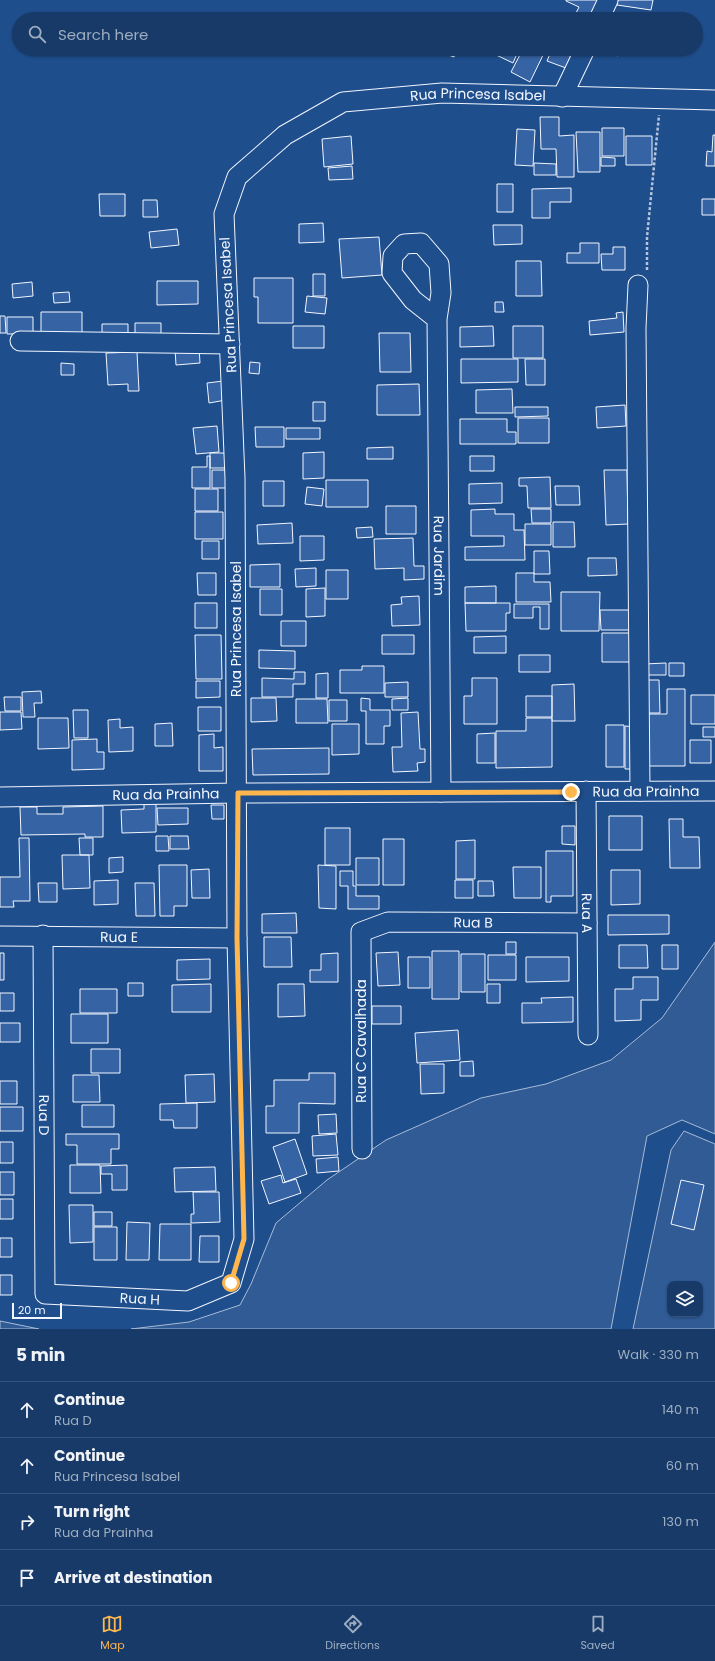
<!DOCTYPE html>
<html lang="en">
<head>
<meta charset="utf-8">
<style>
  body { margin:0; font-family:Poppins,sans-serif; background:#244571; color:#f1f3f6 }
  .controls { position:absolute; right:12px; bottom:12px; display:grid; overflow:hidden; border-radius:8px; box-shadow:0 1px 3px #0004 }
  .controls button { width:36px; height:36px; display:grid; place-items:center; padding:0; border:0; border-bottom:1px solid #36547d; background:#173a69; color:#f1f3f6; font:20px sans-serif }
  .scale { position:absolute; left:12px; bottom:10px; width:50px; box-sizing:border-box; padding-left:4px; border:2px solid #f2f6ff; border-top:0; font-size:11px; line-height:14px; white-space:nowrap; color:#f2f6ff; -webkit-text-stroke:3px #1f4e8c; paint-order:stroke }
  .stop { position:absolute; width:12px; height:12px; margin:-9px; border:3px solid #ffb74d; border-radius:50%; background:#fff }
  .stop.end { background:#ffb74d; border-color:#fff; box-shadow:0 1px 4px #0008 }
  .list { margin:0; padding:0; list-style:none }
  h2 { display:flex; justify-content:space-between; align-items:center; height:52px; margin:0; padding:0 16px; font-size:17px }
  h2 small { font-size:13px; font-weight:400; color:#9eadc0 }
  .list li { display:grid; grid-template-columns:26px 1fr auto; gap:12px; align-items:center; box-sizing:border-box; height:56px; padding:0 16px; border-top:1px solid #36547d }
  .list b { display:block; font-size:15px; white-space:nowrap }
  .list p { margin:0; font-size:13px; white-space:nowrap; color:#9eadc0 }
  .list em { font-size:13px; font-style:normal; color:#9eadc0 }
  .icon { flex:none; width:22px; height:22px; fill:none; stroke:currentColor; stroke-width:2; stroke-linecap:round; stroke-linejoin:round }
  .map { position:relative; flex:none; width:715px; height:1329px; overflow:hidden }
  .search { position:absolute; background:#173a69; box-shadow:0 1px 3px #0004; left:12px; right:12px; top:12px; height:44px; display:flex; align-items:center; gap:10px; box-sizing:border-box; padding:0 14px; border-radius:22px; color:#9eadc0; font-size:15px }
  .sheet { height:276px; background:#173a69 }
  nav { display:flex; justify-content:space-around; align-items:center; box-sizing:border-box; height:56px; border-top:1px solid #36547d; background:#173a69; font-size:11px; color:#9eadc0 }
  nav a { display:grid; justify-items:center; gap:2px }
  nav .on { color:#ffb74d }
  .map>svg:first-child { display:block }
  .built { fill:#305b95; stroke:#a8bbd7; fill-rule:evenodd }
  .building { fill:#3563a3; stroke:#f2f6ff }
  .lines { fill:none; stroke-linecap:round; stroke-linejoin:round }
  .minor-casing { stroke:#f2f6ff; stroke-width:21 }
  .path { stroke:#b3c4dc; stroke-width:2.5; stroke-dasharray:3 2; stroke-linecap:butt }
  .minor { stroke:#1f4e8c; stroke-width:19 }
  .route { stroke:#ffb74d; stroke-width:5 }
  .labels { text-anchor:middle; stroke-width:3; stroke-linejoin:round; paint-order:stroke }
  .street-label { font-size:14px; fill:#f2f6ff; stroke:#1f4e8c }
</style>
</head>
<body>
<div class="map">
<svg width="715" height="1329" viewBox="0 0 715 1329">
  <rect width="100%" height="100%" fill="#1f4e8c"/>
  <path class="built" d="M715,942v192l-33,-14 -35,16 -36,193h-480l58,-7 51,-17 11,-21 25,-61 51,-43 59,-40 95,-42 65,-14 65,-24 51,-42z
    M684,1131l31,13v185h-82l38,-179zM670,1284h30v30h-30z
    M0,1321l39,8h-39z"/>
  <path class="building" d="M566,0h32l-7,19h-18l6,-12 -13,-6z
    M618,0h35l-2,10 -34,-5z
    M445,49h12l-3,8 -11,-4z
    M494,49h25l-6,14 -21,-10z
    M523,49h23l-16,33 -19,-10z
    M552,49h21l-7,19 -19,-7z
    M605,49h17l-4,7z
    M540,117h19v19l15,-1v42h-17l-1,-28h-15z
    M602,128h22v28h-22z
    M517,129l18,1 -2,36 -18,-1z
    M576,132h24v40h-22z
    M713,135h2v31h-9l1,-15 5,1z
    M351,136l2,28 -29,3 -2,-28z
    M626,136h26v29h-26z
    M601,157l14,1v8h-14z
    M534,163l22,1v11h-22z
    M352,166l1,13 -24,1 -1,-12z
    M497,184h16v28h-16z
    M571,188v14h-21v16h-18v-29z
    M99,194h26v22h-25z
    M702,199h13v16h-13z
    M143,200h14l1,17h-15z
    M323,223l1,19 -25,1v-19z
    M493,225h29v19l-28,1z
    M177,229l2,16 -28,3 -2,-16z
    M379,237l3,38 -40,3 -3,-39z
    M580,243h19v20h-32v-10h13z
    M613,247h12v23h-23l-1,-16h12z
    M516,261h25l1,35h-26z
    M313,274h12v22h-12z
    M254,278h39v45h-35v-26h-4z
    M157,281h41v23l-41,1z
    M32,282l1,14 -20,2 -1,-14z
    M69,292l1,10 -16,1 -1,-10z
    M307,296l20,2 -2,16 -20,-2z
    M495,302h8l1,10h-9z
    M41,312h41v23l-41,1z
    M623,312l1,20 -34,3 -1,-14 28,-3 -1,-5z
    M0,316h5l1,17h-6z
    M7,317h26v17h-26z
    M135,323h26v16h-26z
    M102,324h26v15h-26z
    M293,326h31v22h-31z
    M493,326l1,20 -34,1v-20z
    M513,326h30v32h-30z
    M379,333h31l1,39h-31z
    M199,347l1,16 -24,2 -1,-16z
    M137,352l2,39h-11v-7l-20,1 -2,-32z
    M461,359h57v23l-57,1z
    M525,359h20v26h-19z
    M250,362l10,1 -1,11 -10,-1z
    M61,363l13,1v11h-13z
    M223,381l3,19 -17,3 -2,-20z
    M419,384l1,31h-43v-30z
    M512,389l1,24h-37v-23z
    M313,402h12v19h-12z
    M625,405l1,21 -29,2 -1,-21z
    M515,407h33v9l-33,1z
    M518,418h31v25h-31z
    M460,419h47v13h9v12h-56z
    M217,426l2,26 -23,2 -3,-26z
    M255,427h29v20h-28z
    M286,428h34v11h-34z
    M393,447v12h-26v-11z
    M324,452v26l-21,1v-26z
    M210,453h18v15h-18z
    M207,456h3v32h-18v-21h15z
    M470,456h24v15h-24z
    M212,470h14v18h-14z
    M604,470h23l1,54 -22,1z
    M550,477l1,31h-23l-1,-22h-8v-8z
    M326,480h42v27h-42z
    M263,481h21v25h-21z
    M502,483v20l-33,1v-20z
    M555,486h24l1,19h-24z
    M307,487l17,2 -2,17 -17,-2z
    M195,489h23v22h-23z
    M386,506h30v28h-30z
    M495,509v5h19v16h10l1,30h-60v-13l39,-1v-10h-33v-26z
    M531,509h20v14h-19z
    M195,512h28v27h-28z
    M553,522h21l1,25h-22z
    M292,523l1,20 -35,1 -1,-19z
    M525,524h26v21h-26z
    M372,527l1,10 -16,1 -1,-10z
    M300,536h24v24l-24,1z
    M413,538l1,28h10v13l-20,1v-12l-29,1 -1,-30z
    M202,541h17v18h-17z
    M534,551h15l1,23h-16z
    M588,558h28l1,17 -29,1z
    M280,564v23h-30v-22z
    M316,568v18l-20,1 -1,-18z
    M326,570h22v29h-22z
    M197,573h19v22h-18z
    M516,573h18v9h16l1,20h-35z
    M496,586v17h-31v-16z
    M325,588v28l-19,1v-28z
    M260,589h22v26h-22z
    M561,592h39l-1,39h-38z
    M419,596l1,29 -28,1 -1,-21 11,-1 -1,-7z
    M195,603h22v25h-22z
    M465,603h45v10h-4v18h-40z
    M514,604h35v25h-9v-22h-7v11h-19z
    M600,610h35v20h-34z
    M281,621h25v25h-25z
    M602,633h28v29h-28z
    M195,635h26l1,44h-26z
    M382,635h32v19h-32z
    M506,636v17h-32v-16z
    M259,650l36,1v18l-36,-1z
    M519,655h31v17h-31z
    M666,663v12h-22v-11z
    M669,663h15v13h-15z
    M362,666h22v27h-44v-23h22z
    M294,672h11v12h-12v13h-31v-19l32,1z
    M328,673v25h-12v-24z
    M472,678h25v46h-33v-28h8z
    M644,680h15l1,33h-16z
    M196,681h24v16l-24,1z
    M408,682v15h-23v-14z
    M574,684l1,37h-23v-36z
    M667,689h18v77h-40v-52h22z
    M41,691l1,12h-8l1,14h-12l-1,-25z
    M691,695h24v29h-24z
    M526,696h26v21h-26z
    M4,697h17v14h-16z
    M251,698h25l1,23 -26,1z
    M361,698l9,1v11h20v16h-6v18h-18v-33h-5z
    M408,698v12h-16v-11z
    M296,699h31l1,24h-32z
    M329,700h18v21h-18z
    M198,707h23v24h-23z
    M73,710h15v28h-14z
    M0,712h21l1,17 -22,1z
    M418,712l2,37h5v13l-8,1 1,8 -25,1 -1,-25h10l-1,-34z
    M38,718h30l1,30 -31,1z
    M526,718h26v49l-56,1v-37h30z
    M120,719v9l13,-1v24l-24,1 -1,-32z
    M172,723l1,23h-18v-22z
    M332,724h27v30l-27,1z
    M606,725h18v42h-18z
    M625,726l11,1v42h-11z
    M703,727h12v10h-12z
    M495,733v30h-18v-29z
    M214,734v14l9,-1v24h-24v-36z
    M97,739v13h7v17l-32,1v-30z
    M690,740h21v23h-21z
    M329,748v26l-76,1 -1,-26z
    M144,802h12v30l-34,1 -1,-23 23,-1z
    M211,805h13v14h-12z
    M103,806v31h-18v-3l-64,1 -1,-28h17v7h26v-7z
    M157,808h31v16l-30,1z
    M609,816h33v34h-33z
    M669,819h14v18h16l1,31h-30z
    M562,826h13v19l-13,-1z
    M325,828h25v37h-25z
    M156,836h12l1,15h-13z
    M170,836h18l1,13h-19z
    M19,838h10l1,63h-17l1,6h-14v-30h20z
    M79,838h14v17h-13z
    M383,839h21v46h-21z
    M475,840v39h-19v-38z
    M546,851h27v45h-22v6h-5z
    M62,855h27l1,33 -27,1z
    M123,857v15l-14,1v-15z
    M356,858h23v27h-23z
    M159,865h28v41h-13v10h-14z
    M318,865l18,1v43l-17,-1z
    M513,867h28v31h-27z
    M209,869l1,29h-18l-1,-28z
    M611,870h29v34l-29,1z
    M340,871h13v15h3v10h23v13h-31v-23h-8z
    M118,880v24l-24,1v-24z
    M455,880h18v18h-18z
    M478,881h15l1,15h-16z
    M38,883h19v19h-18z
    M135,883h19l1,33h-19z
    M296,913l1,20h-35v-19z
    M608,915h61v19l-61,1z
    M264,937h27l1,30h-28z
    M506,942h10v12h-10z
    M619,945h28l1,23h-29z
    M662,945h16v24h-16z
    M432,951h27v48h-27z
    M398,952l2,33 -22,1 -2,-33z
    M0,953h4v27h-4z
    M338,953v29h-28v-12h11v-16z
    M461,954h24v38h-24z
    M488,955h28v25h-28z
    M408,957h22v31h-22z
    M526,957h43v24l-43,1z
    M210,959v20l-33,1v-20z
    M633,977h25v23h-17v20l-26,1v-32h18z
    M128,983h15v13h-15z
    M211,984v28h-39v-27z
    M278,984h26l1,32 -27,1z
    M487,984h13v19h-13z
    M80,989h37v24h-37z
    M0,993h14v18h-14z
    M573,997v25l-51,1v-20h20l-1,-5z
    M372,1006h29v18h-29z
    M71,1014h37v29h-37z
    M0,1023h20v19h-20z
    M458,1030l2,30 -43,3 -2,-30z
    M91,1049h29v24h-29z
    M473,1061l1,15h-14v-14z
    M420,1064h24v29l-23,1z
    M309,1073h26v31l-36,-1v30h-33v-27h8v-26h35z
    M214,1074l1,28 -29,1 -1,-28z
    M73,1075h26l1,27h-27z
    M0,1081h17v23h-17z
    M197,1103v25h-23l-1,-8h-13v-16z
    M82,1105h32v22h-32z
    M0,1107h23v24h-23z
    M336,1114l1,19 -18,1 -1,-19z
    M66,1134h53v15h-8v15h-34v-19h-11z
    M336,1134l2,21 -25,1 -1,-20z
    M295,1139l12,35 -22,8 -12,-35z
    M0,1142h13v21h-13z
    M338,1157l1,14 -22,2 -1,-14z
    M70,1165h30l1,28h-31z
    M127,1165v25h-15v-16h-11v-8z
    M215,1167l1,24 -41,1 -1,-24z
    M0,1172h14v23h-14z
    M281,1175l2,8 13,-4 5,14 -32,11 -8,-23z
    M681,1180l23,5 -10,45 -23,-6z
    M193,1192h26l1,30 -29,1v-9h3z
    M0,1199h13v20h-13z
    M69,1205h24v37l-23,1z
    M94,1212h18v14h-18z
    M127,1222l23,1 -1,37h-23z
    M160,1224h31v36h-32z
    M94,1227h23v33h-23z
    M200,1236h19v26h-20z
    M0,1238h12v19h-12z
    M0,1275h12v20h-12z"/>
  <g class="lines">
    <g class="minor-casing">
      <g id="minor">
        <path d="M599,19l9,-19"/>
        <path d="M562,97l23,-48"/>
        <path d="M638,285l-2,43 4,463"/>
        <path id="s1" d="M437,319l-24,-19 -21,-27 1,-17 11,-12 17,-1 18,21 2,29 -4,26 4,473"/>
        <path d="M20,341l210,3"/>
        <path id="s2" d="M586,791l2,244"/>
        <path id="s3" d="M0,797l237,-4 478,-2"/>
        <path id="s4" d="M43,935l2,359 143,7 43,-18 13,-44 -7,-301 -2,-460 -11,-264 13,-37 48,-42 58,-33 99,-9 273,7"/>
        <path id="s5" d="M0,936l237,2"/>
        <path id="s6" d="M362,1149l-1,-217 27,-10 199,1"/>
      </g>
    </g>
    <path class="path" d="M647,270v-33l12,-122"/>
    <use href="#minor" class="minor"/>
  </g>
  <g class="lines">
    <path class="route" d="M231,1283l13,-44 -7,-301 1,-145 333,-1"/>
  </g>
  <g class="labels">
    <g class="street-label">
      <text dy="5" stroke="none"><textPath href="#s4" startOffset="1925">Rua Princesa Isabel</textPath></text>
      <text transform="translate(228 305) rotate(-93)" y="5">Rua Princesa Isabel</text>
      <text dy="5" stroke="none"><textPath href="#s1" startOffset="435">Rua Jardim</textPath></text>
      <text transform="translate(236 629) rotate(-90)" y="5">Rua Princesa Isabel</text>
      <text dy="5" stroke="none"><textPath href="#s3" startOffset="646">Rua da Prainha</textPath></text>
      <text dy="5" stroke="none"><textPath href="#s3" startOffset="166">Rua da Prainha</textPath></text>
      <text dy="5" stroke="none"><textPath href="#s2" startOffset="122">Rua A</textPath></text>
      <text dy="5" stroke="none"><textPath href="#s6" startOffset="331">Rua B</textPath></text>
      <text dy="5" stroke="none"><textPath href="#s5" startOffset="119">Rua E</textPath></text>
      <text transform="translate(361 1041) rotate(-90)" y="5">Rua C Cavalhada</text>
      <text dy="5" stroke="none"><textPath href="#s4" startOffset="180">Rua D</textPath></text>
      <text dy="5" stroke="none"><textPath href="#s4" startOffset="454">Rua H</textPath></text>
    </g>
  </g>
</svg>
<div class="controls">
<button><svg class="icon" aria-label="layers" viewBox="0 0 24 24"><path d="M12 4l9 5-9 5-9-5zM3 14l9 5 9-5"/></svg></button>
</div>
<div class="scale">20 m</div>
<div class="stop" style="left:231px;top:1283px"></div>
<div class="stop end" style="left:571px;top:792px"></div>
<div class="search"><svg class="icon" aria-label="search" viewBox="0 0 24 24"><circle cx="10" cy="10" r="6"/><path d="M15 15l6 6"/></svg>Search here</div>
</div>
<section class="sheet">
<h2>5 min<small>Walk · 330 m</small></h2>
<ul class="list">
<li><svg class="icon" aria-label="ahead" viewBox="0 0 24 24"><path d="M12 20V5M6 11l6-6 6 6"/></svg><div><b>Continue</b><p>Rua D</p></div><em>140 m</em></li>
<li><svg class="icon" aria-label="ahead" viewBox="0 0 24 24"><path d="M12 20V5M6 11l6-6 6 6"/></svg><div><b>Continue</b><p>Rua Princesa Isabel</p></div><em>60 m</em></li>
<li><svg class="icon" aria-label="right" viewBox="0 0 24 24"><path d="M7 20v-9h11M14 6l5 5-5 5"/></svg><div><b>Turn right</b><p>Rua da Prainha</p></div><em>130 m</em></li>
<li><svg class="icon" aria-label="arrive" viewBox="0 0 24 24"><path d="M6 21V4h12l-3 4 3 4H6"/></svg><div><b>Arrive at destination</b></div></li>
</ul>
</section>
<nav>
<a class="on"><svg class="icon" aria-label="map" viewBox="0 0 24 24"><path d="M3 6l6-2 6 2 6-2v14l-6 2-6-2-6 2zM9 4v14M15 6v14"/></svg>Map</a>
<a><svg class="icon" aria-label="directions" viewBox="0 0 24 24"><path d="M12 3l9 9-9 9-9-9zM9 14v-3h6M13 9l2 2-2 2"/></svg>Directions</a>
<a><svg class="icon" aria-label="saved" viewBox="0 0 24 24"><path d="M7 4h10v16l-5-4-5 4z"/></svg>Saved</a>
</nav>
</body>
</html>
